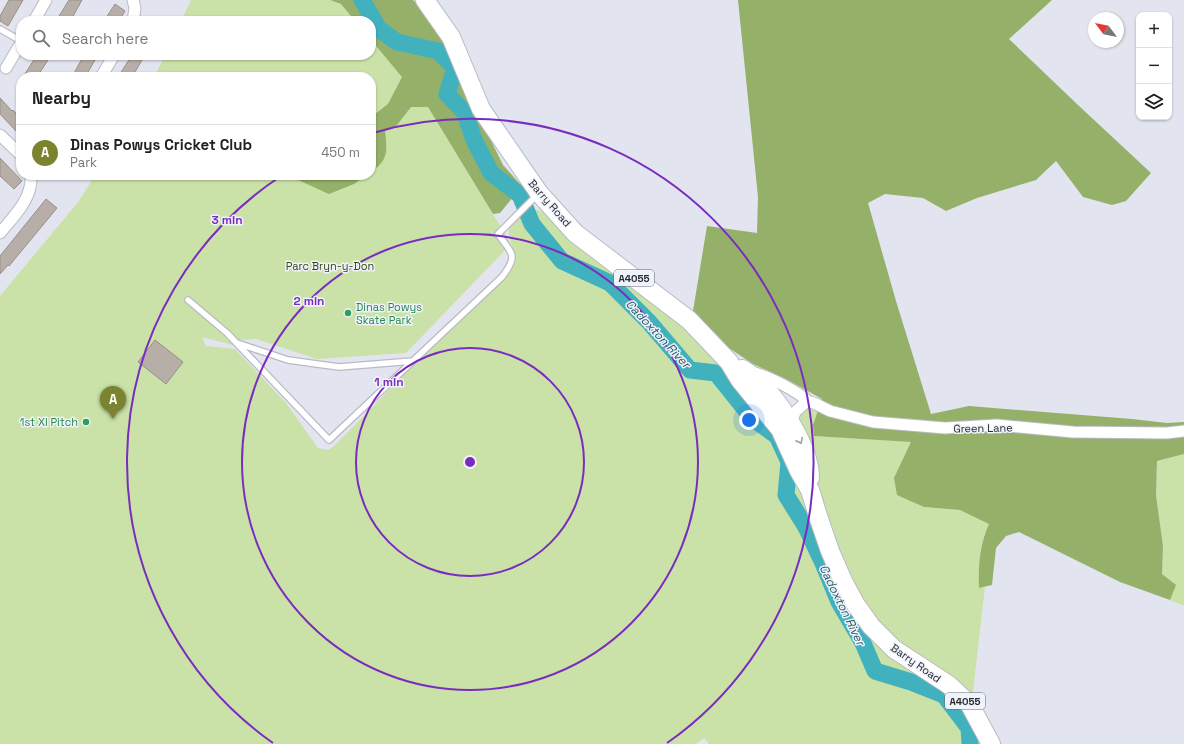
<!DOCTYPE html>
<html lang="en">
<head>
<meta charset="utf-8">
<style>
  body { margin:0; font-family:"Space Grotesk",sans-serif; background:#f6f6f6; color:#222 }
  .controls { position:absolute; right:12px; top:12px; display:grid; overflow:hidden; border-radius:8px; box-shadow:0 1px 3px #0004 }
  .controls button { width:36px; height:36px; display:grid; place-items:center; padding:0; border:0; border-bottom:1px solid #e0e0e0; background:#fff; color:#222; font:20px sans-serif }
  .compass { position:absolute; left:1088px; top:12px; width:36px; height:36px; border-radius:50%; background:#fff; box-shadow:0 1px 3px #0004; rotate:302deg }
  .you { position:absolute; left:749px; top:420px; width:14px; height:14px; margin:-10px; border:3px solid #fff; border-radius:50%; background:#1a73e8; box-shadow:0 0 0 6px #1a73e833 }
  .badge { display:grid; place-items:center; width:26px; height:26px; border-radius:50%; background:#7b832f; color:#fff; font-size:13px; font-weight:700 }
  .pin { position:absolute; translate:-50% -33px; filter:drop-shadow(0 1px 2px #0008) }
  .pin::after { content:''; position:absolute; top:21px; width:14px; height:12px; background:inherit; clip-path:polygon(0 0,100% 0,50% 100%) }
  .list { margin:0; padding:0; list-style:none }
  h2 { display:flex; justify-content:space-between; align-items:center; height:52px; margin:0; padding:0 16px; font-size:17px }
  h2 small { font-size:13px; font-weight:400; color:#767676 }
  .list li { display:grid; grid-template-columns:26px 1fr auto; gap:12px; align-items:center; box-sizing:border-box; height:56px; padding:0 16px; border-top:1px solid #e0e0e0 }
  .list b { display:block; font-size:15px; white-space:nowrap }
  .list p { margin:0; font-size:13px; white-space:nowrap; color:#767676 }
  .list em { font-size:13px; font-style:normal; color:#767676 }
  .icon { flex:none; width:22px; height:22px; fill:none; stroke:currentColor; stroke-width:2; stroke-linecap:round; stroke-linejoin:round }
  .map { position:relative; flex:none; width:1184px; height:744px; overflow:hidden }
  .search { position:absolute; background:#fff; box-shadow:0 1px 3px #0004; left:16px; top:16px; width:360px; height:44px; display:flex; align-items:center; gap:10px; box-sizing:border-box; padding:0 14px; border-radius:16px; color:#767676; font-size:15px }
  .panel { position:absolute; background:#fff; box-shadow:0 1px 3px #0004; left:16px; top:72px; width:360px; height:108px; border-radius:16px }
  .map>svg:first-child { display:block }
  .green { fill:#cae2a7 }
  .forest { fill:#94b069 }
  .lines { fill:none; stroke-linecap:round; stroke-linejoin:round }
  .river { stroke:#42b1be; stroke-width:17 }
  .building { fill:#b7aea8; stroke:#988f8a }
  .lane-casing { stroke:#b7bbc4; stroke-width:8 }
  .street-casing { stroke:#b7bbc4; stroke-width:13 }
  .primary-casing { stroke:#b7bbc4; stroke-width:20 }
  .lane { stroke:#fff; stroke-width:5.5 }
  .street { stroke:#fff; stroke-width:11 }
  .primary { stroke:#fff; stroke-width:18 }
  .oneway { stroke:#9f9fa1 }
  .ring { fill:none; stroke:#7b2cbf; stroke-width:2 }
  .leisure-dot { fill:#2e9e5b; stroke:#eff3fc; stroke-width:1.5 }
  .labels { text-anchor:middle; stroke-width:3; stroke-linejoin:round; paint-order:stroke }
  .shield { fill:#eff3fc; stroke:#64666c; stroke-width:1 }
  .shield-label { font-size:10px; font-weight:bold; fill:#292a2e }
  .street-label { font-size:11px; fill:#292a2e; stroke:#eff3fc }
  .park-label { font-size:11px; fill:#334511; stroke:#eff3fc }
  .leisure-label { font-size:11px; fill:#27864d; stroke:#eff3fc; text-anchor:start }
  .water-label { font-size:12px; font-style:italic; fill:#29585e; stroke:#eff3fc }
  .centre { fill:#7b2cbf; stroke:#eff3fc; stroke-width:2 }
  .ring-label { font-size:12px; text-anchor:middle; font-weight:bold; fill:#7b2cbf; stroke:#eff3fc; stroke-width:3; stroke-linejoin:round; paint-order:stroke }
</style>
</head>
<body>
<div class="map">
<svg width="1184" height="744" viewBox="0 0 1184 744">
  <rect width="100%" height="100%" fill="#e2e5ef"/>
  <path class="green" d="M191,0h139l11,4 14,17h-174z
    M371,40l57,67 83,137 -105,109 -89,6 -61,-20 -16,1 -7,5 -31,-8 4,9 29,3 51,54 32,45 10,2 5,-3 26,-26 69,-72 76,-70c4,-6 9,-12 11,-19 1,-9 -5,-17 -6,-25 -2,-11 13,-25 23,-26 4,0 9,2 12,4l143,113 77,88 111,228 11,13 59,36 19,19 20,34h-275l-5,-6 -8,6h-696v-448l79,-95 16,-26h276v-98h-217l11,-22h206z
    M807,408l12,1 -4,27 96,6 13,65 36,3 30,14 -6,11 -5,53 6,-1 -13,113 -61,-48 -44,-42 -47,-106 -22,-81 1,-9z
    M1184,454v152l-14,-6 5,-15 -13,-11 1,-28 -7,-51 1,-34z"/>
  <path class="forest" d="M330,0h83l23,21 31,71 36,73 19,21 -22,27 -7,1 -65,-107h-17l-14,18 -12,6c2,20 4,29 -14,41v-55l17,-13 14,-27 -31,-37v-19h-16l-14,-17z
    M738,0h314l-43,39 69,66 73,68 -25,28 -14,4 -29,-8 -27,-36 -20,19 -59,18 -31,13 -23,-13 -38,-4 -17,9 28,98 35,113 38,-8 163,13 35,4 17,-1v32l-27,7 -1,34 7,51 -1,28 14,11 -6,15 -50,-18 -101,-50 -13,4 -10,12 -4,37 -13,3c-1,-21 1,-45 10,-64l-29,-14 -36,-3 -27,-12 -3,-17 17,-36 -97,-6 -1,-11 9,-26 -36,-20 -33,-15 -24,-16 -36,-37 14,-85 50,7 1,-36z
    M287,175h80l-13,9 -25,10z"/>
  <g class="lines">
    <path class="river" d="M362,0l17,29 18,13 41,9 17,17 -8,26 18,19 9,27 17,33 29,22 12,29 30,37 48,22 39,39 41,48 26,3 36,45 25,18 12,26 -3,33 20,32 17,36 16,39 24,41 12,28 36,11 33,13 25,33 1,16"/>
  </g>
  <path class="building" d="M9,0h14l-15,26 -8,-5v-5z
    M69,0h13l-10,18 -2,-1 -2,4h-12z
    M115,4l10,7 -6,10h-15z
    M37,55h11l-2,4 2,1 -11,17h-14z
    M84,55h14l-13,22h-13z
    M132,55h13l-13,22h-14z
    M0,98l12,13 1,-1 8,8v8l-5,5 -16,-17z
    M0,158l22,23 -8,8 -14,-13z
    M46,199l11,9 -48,58 -1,-1 -8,9v-18z
    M155,340l28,22 -17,22 -28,-22z"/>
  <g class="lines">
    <g class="lane-casing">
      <path id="lane" d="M0,29l21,12
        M188,300l39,33 102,107 173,-163c17,-22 10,-23 -4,-43l39,-39
        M237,343l51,17 51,7 74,-6"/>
    </g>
    <g class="street-casing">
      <path id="street" d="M34,21l12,-21
        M133,21l2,-13 -2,-8
        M6,68l15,-25
        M101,77l13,-22
        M0,135l21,20
        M0,233c14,-17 33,-35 31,-58
        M755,373c17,5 42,18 54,29
        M791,424l4,-12 10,-9 4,-1 5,1 16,8 43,11 72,6 52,-3 76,7 94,1 17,-2"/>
    </g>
    <g class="primary-casing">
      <path id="primary" d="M425,0l26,37 30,72 58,84 36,40 114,87 40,42 11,18 40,49 19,42 11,19 9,29 11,32 13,30 13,24 15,21 23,23 55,36 21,20 21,39
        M742,369c29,16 68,75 68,109"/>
    </g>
    <use href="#lane" class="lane"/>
    <use href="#street" class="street"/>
    <use href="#primary" class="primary"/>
  </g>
  <defs><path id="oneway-chevron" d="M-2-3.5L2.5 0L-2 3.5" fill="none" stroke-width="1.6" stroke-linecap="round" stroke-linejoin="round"/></defs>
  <use class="oneway" href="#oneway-chevron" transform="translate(800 441) rotate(64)"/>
  <g class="ring">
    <circle cx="470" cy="462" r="114"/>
    <circle cx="470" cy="462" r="228"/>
    <path d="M273 743A343 343 0 0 1 281 176M373 133A343 343 0 0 1 667 743"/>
  </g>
  <g class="leisure-dot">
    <circle cx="348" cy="313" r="4"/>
    <circle cx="86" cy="422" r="4"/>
  </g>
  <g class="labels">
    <g class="shield">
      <rect x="614" y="270" width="40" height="16" rx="3"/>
      <rect x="945" y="693" width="40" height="16" rx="3"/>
    </g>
    <g class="shield-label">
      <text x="634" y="282">A4055</text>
      <text x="965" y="705">A4055</text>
    </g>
    <g class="street-label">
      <text transform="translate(550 203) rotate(49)" y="4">Barry Road</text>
      <text transform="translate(983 428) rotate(-1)" y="4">Green Lane</text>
      <text transform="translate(916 663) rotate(35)" y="4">Barry Road</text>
    </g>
    <g class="park-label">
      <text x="330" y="270">Parc Bryn-y-Don</text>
    </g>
    <g class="leisure-label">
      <text x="356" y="311">Dinas Powys<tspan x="356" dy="13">Skate Park</tspan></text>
      <text x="78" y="426" text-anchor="end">1st XI Pitch</text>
    </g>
    <g class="water-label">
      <text transform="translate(658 334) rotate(47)" y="4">Cadoxton River</text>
      <text transform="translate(842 605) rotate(64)" y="4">Cadoxton River</text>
    </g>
  </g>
  <circle cx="470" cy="462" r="6" class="centre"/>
  <g class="ring-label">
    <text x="227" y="224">3 min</text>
    <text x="309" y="305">2 min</text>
    <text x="389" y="386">1 min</text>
  </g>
</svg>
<div class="controls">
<button>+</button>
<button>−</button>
<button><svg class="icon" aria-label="layers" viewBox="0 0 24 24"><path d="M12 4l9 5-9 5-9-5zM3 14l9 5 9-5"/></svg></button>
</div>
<svg class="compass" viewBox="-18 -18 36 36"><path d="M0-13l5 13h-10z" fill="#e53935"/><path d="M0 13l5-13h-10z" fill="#767676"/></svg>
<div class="you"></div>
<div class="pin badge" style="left:113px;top:419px">A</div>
<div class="search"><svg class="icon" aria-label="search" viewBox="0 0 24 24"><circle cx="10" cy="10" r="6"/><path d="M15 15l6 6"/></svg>Search here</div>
<section class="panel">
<h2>Nearby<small></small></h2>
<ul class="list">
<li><span class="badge">A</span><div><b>Dinas Powys Cricket Club</b><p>Park</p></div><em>450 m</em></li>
</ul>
</section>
</div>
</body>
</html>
